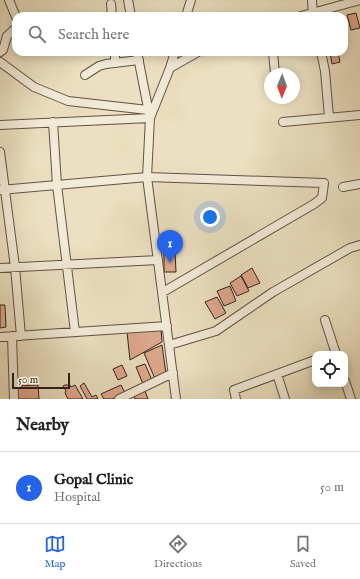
<!DOCTYPE html>
<html lang="en">
<head>
<meta charset="utf-8">
<style>
  body { margin:0; font-family:"IM FELL English",serif; background:#f2f2f2; color:#222 }
  .controls { position:absolute; right:12px; bottom:12px; display:grid; overflow:hidden; border-radius:8px; box-shadow:0 2px 10px #0003 }
  .controls button { width:36px; height:36px; display:grid; place-items:center; padding:0; border:0; border-bottom:1px solid #e0e0e0; background:#fff; color:#222; font:20px sans-serif }
  .compass { position:absolute; left:264px; top:68px; width:36px; height:36px; border-radius:50%; background:#fff; box-shadow:0 2px 10px #0003; rotate:181deg }
  .scale { position:absolute; left:12px; bottom:10px; width:58px; box-sizing:border-box; padding-left:4px; border:2px solid #33231c; border-top:0; font-size:11px; line-height:14px; white-space:nowrap; color:#33231c; -webkit-text-stroke:3px #f2ebd7; paint-order:stroke }
  .you { position:absolute; left:210px; top:217px; width:14px; height:14px; margin:-10px; border:3px solid #fff; border-radius:50%; background:#1a73e8; box-shadow:0 0 0 6px #1a73e833 }
  .badge { display:grid; place-items:center; width:26px; height:26px; border-radius:50%; background:#2563eb; color:#fff; font-size:13px; font-weight:700 }
  .pin { position:absolute; translate:-50% -33px; filter:drop-shadow(0 1px 2px #0008) }
  .pin::after { content:''; position:absolute; top:21px; width:14px; height:12px; background:inherit; clip-path:polygon(0 0,100% 0,50% 100%) }
  .list { margin:0; padding:0; list-style:none }
  h2 { display:flex; justify-content:space-between; align-items:center; height:52px; margin:0; padding:0 16px; font-size:17px }
  h2 small { font-size:13px; font-weight:400; color:#767676 }
  .list li { display:grid; grid-template-columns:26px 1fr auto; gap:12px; align-items:center; box-sizing:border-box; height:72px; padding:0 16px; border-top:1px solid #e0e0e0 }
  .list b { display:block; font-size:15px; white-space:nowrap }
  .list p { margin:0; font-size:13px; white-space:nowrap; color:#767676 }
  .list em { font-size:13px; font-style:normal; color:#767676 }
  .icon { flex:none; width:22px; height:22px; fill:none; stroke:currentColor; stroke-width:2; stroke-linecap:round; stroke-linejoin:round }
  .map { position:relative; flex:none; width:360px; height:399px; overflow:hidden }
  .search { position:absolute; background:#fff; box-shadow:0 2px 10px #0003; left:12px; right:12px; top:12px; height:44px; display:flex; align-items:center; gap:10px; box-sizing:border-box; padding:0 14px; border-radius:12px; color:#767676; font-size:15px }
  .sheet { height:124px; background:#fff }
  nav { display:flex; justify-content:space-around; align-items:center; box-sizing:border-box; height:56px; border-top:1px solid #e0e0e0; background:#fff; font-size:11px; color:#767676 }
  nav a { display:grid; justify-items:center; gap:2px }
  nav .on { color:#2563eb }
  .map>svg:first-child { display:block }
  .building { fill:#dfa88e; stroke:#33231c }
  .lines { fill:none; stroke-linecap:round; stroke-linejoin:round }
  .street-casing { stroke:#615245; stroke-width:10 }
  .street { stroke:#f2ebd7; stroke-width:8 }
</style>
</head>
<body>
<div class="map">
<svg width="360" height="399" viewBox="0 0 360 399">
  <rect width="100%" height="100%" fill="#ebe0c1"/>
  <filter id="stains"><feTurbulence type="fractalNoise" baseFrequency=".005" numOctaves="4"/><feColorMatrix values="0 0 0 0 .2 0 0 0 0 .09 0 0 0 0 .02 0 0 0 .5 -.17"/></filter>
  <radialGradient id="worn" r=".72"><stop offset=".6" stop-color="#630" stop-opacity="0"/><stop offset="1" stop-color="#630" stop-opacity=".3"/></radialGradient>
  <path class="building" d="M356,13l4,15 -9,2 -4,-15z
    M338,52l2,10 -8,2 -2,-11z
    M164,251h11l1,21h-12z
    M252,268l8,15 -12,5 -7,-13z
    M241,276l8,15 -12,5 -7,-13z
    M230,286l6,15 -12,5 -7,-15z
    M217,297l9,16 -11,6 -10,-17z
    M0,305h5l1,22 -6,1z
    M161,328l1,14 -32,18 -3,-28z
    M162,345l4,29 -11,5 -11,-26z
    M145,364l7,16 -9,4 -7,-17z
    M122,365l5,11 -9,4 -5,-11z
    M84,383l8,14 4,-2 2,4h-11l-7,-13z
    M38,385l1,14h-22l-1,-13z
    M65,385h5l1,2 4,-2 8,14h-15l-3,-6 1,-2 -3,-5z
    M121,385l4,8 -13,6h-8l-3,-5z
    M145,391l3,8h-13l-1,-4z"/>
  <g class="lines">
    <g class="street-casing">
      <path id="street" d="M9,0l7,17
        M128,0l3,16
        M312,0l1,16
        M111,4l1,12
        M186,16l5,-16
        M301,16l59,-16
        M0,52l3,-2 4,-14 9,-8
        M115,52v11
        M273,52l2,22
        M321,52l4,19 4,46
        M0,62l34,25 34,14 80,9
        M170,68l5,-16
        M85,75l14,-9 7,-2 33,-4
        M53,122l4,63 18,147
        M283,122l77,-7
        M0,125l150,-7 -13,-66
        M0,152l15,115 6,69
        M343,187l17,-3
        M0,190l147,-13 29,222
        M0,268l158,-8
        M163,292l151,-88 8,-6 2,-15 -177,-6 3,-59 20,-50 28,-16
        M325,320l11,34
        M12,336l2,63
        M0,337l167,-11
        M169,345l47,-14 57,-39 77,-44 10,-3
        M277,374l8,25
        M345,381l6,18
        M119,399l54,-26
        M236,399l-2,-9 81,-30"/>
    </g>
    <use href="#street" class="street"/>
  </g>
  <rect width="100%" height="100%" filter="url(#stains)"/>
  <rect width="100%" height="100%" fill="url(#worn)"/>
</svg>
<div class="controls">
<button><svg class="icon" aria-label="locate" viewBox="0 0 24 24"><circle cx="12" cy="12" r="6"/><path d="M12 2v4M12 18v4M2 12h4M18 12h4"/></svg></button>
</div>
<svg class="compass" viewBox="-18 -18 36 36"><path d="M0-13l5 13h-10z" fill="#e53935"/><path d="M0 13l5-13h-10z" fill="#767676"/></svg>
<div class="scale">50 m</div>
<div class="you"></div>
<div class="pin badge" style="left:170px;top:263px">1</div>
<div class="search"><svg class="icon" aria-label="search" viewBox="0 0 24 24"><circle cx="10" cy="10" r="6"/><path d="M15 15l6 6"/></svg>Search here</div>
</div>
<section class="sheet">
<h2>Nearby<small></small></h2>
<ul class="list">
<li><span class="badge">1</span><div><b>Gopal Clinic</b><p>Hospital</p></div><em>50 m</em></li>
</ul>
</section>
<nav>
<a class="on"><svg class="icon" aria-label="map" viewBox="0 0 24 24"><path d="M3 6l6-2 6 2 6-2v14l-6 2-6-2-6 2zM9 4v14M15 6v14"/></svg>Map</a>
<a><svg class="icon" aria-label="directions" viewBox="0 0 24 24"><path d="M12 3l9 9-9 9-9-9zM9 14v-3h6M13 9l2 2-2 2"/></svg>Directions</a>
<a><svg class="icon" aria-label="saved" viewBox="0 0 24 24"><path d="M7 4h10v16l-5-4-5 4z"/></svg>Saved</a>
</nav>
</body>
</html>
